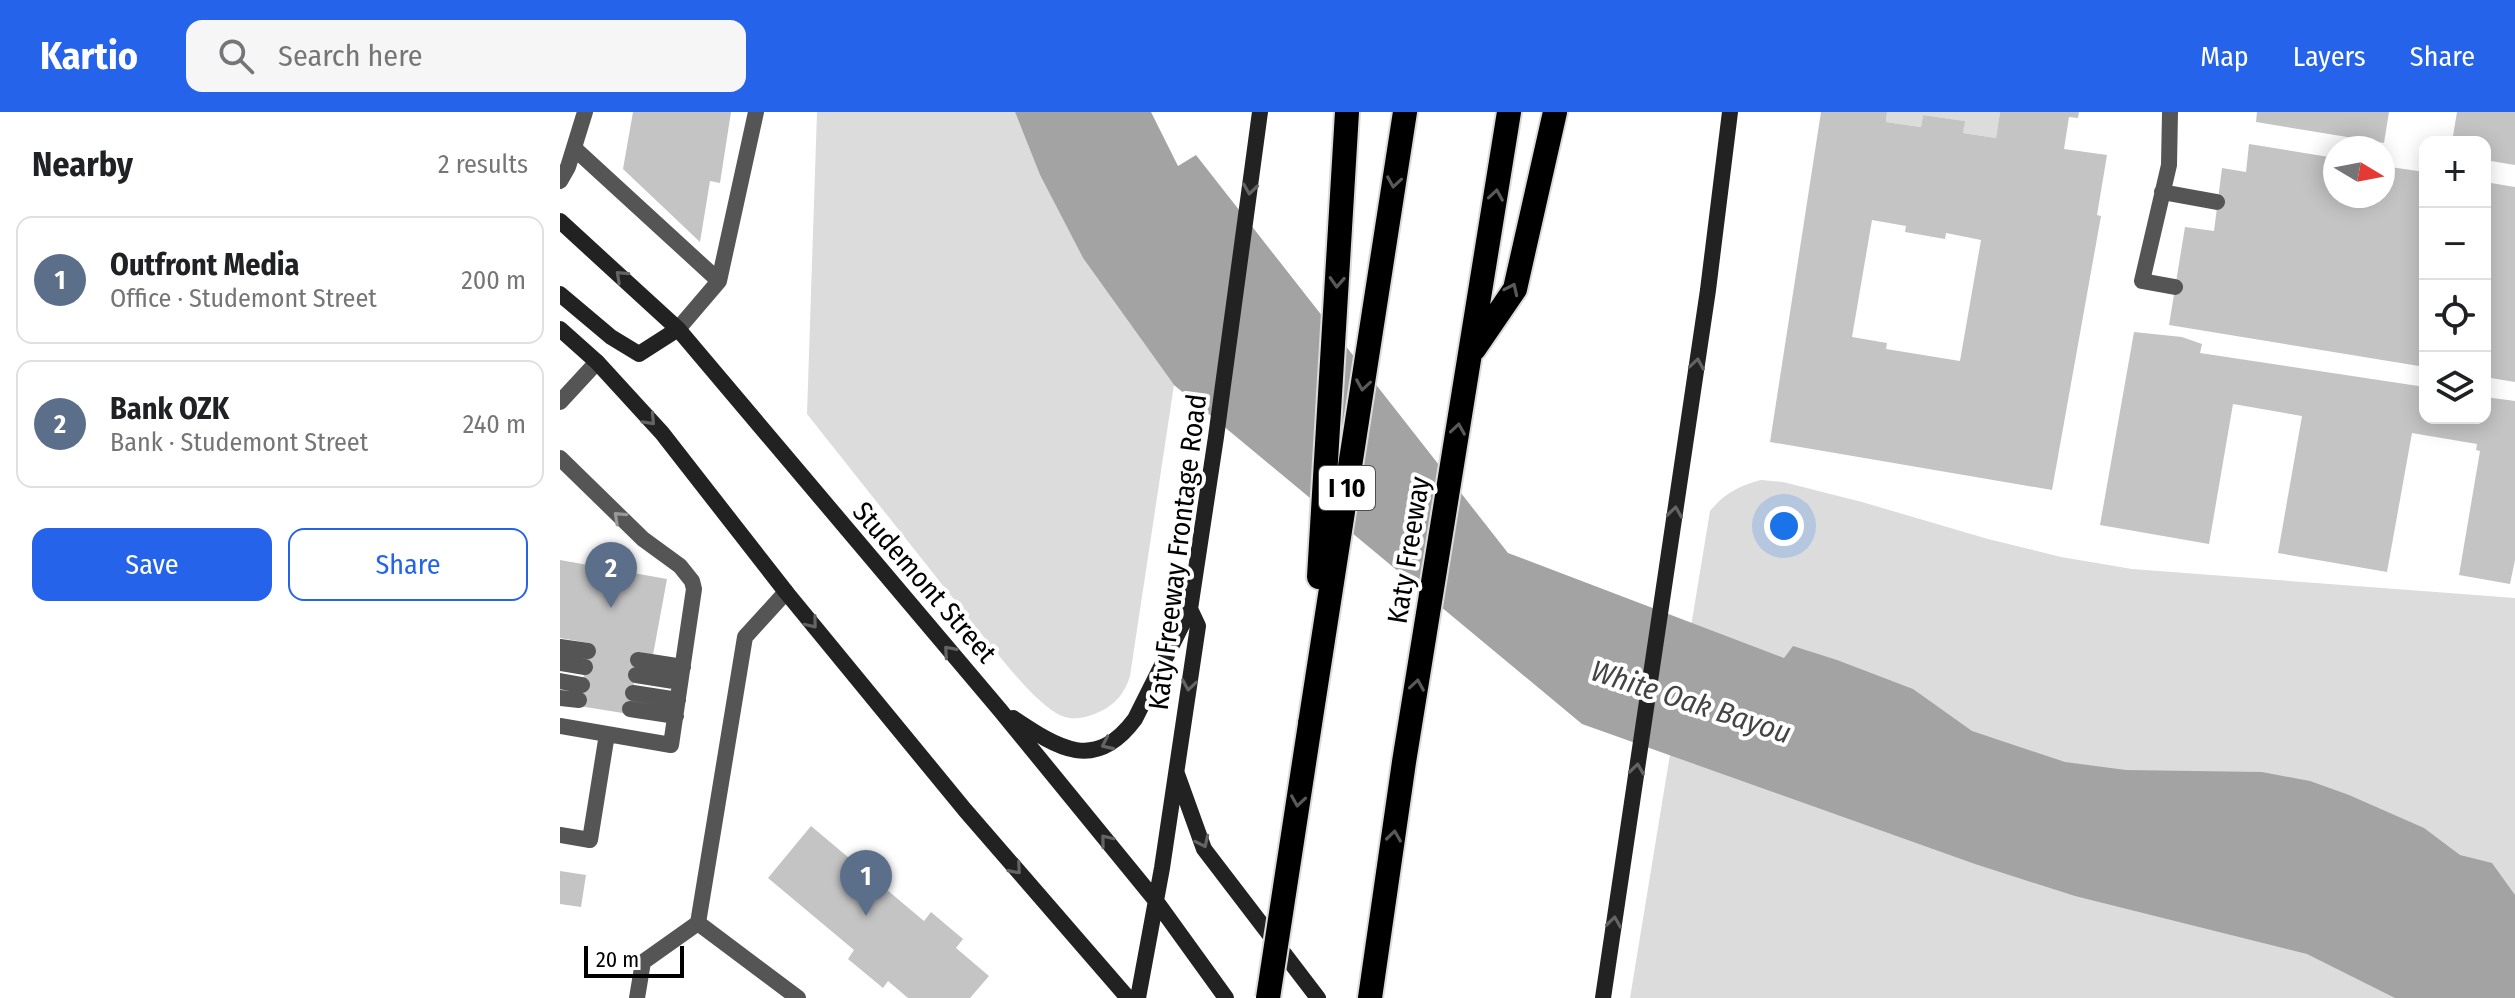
<!DOCTYPE html>
<html lang="en">
<head>
<meta charset="utf-8">
<style>
  body { margin:0; font-family:"Fira Sans Condensed",sans-serif; background:#f6f6f6; color:#202124 }
  .controls { position:absolute; right:24px; top:24px; display:grid; overflow:hidden; border-radius:16px; box-shadow:0 4px 20px #0003 }
  .controls button { width:72px; height:72px; display:grid; place-items:center; padding:0; border:0; border-bottom:2px solid #e0e0e0; background:#fff; color:#202124; font:40px sans-serif }
  .compass { position:absolute; left:1763px; top:24px; width:72px; height:72px; border-radius:50%; background:#fff; box-shadow:0 4px 20px #0003; rotate:100deg }
  .scale { position:absolute; left:24px; bottom:20px; width:100px; box-sizing:border-box; padding-left:8px; border:4px solid #000; border-top:0; font-size:22px; line-height:28px; white-space:nowrap; color:#000; -webkit-text-stroke:6px #fff; paint-order:stroke }
  .you { position:absolute; left:1224px; top:414px; width:28px; height:28px; margin:-20px; border:6px solid #fff; border-radius:50%; background:#1a73e8; box-shadow:0 0 0 12px #1a73e833 }
  .badge { display:grid; place-items:center; width:52px; height:52px; border-radius:50%; background:#2563eb; color:#fff; font-size:26px; font-weight:700 }
  .pin { position:absolute; translate:-50% -66px; filter:drop-shadow(0 2px 4px #0008) }
  .pin::after { content:''; position:absolute; top:42px; width:28px; height:24px; background:inherit; clip-path:polygon(0 0,100% 0,50% 100%) }
  .list { margin:0; padding:0; list-style:none }
  h2 { display:flex; justify-content:space-between; align-items:center; height:104px; margin:0; padding:0 32px; font-size:34px }
  h2 small { font-size:26px; font-weight:400; color:#757577 }
  .list li { display:grid; grid-template-columns:52px 1fr auto; gap:24px; align-items:center; box-sizing:border-box; height:128px; margin:0 16px 16px; padding:0 16px; border:2px solid #e0e0e0; border-radius:16px }
  .list b { display:block; font-size:30px; white-space:nowrap }
  .list p { margin:0; font-size:26px; white-space:nowrap; color:#757577 }
  .list em { font-size:26px; font-style:normal; color:#757577 }
  .actions { display:flex; gap:16px; padding:24px 32px }
  .actions a { flex:1; padding:18px 0; border:2px solid #2563eb; border-radius:16px; text-align:center; font-size:28px; color:#2563eb }
  .actions .main { background:#2563eb; color:#fff }
  .icon { flex:none; width:44px; height:44px; fill:none; stroke:currentColor; stroke-width:2; stroke-linecap:round; stroke-linejoin:round }
  .map { position:relative; flex:none; width:1955px; height:886px; overflow:hidden }
  header { display:flex; align-items:center; gap:48px; box-sizing:border-box; height:112px; padding:0 40px; background:#2563eb; color:#fff }
  header strong { font-size:38px }
  nav { display:flex; gap:44px; margin-inline-start:auto; font-size:28px }
  .search { width:560px; height:72px; background:#f6f6f6; display:flex; align-items:center; gap:20px; box-sizing:border-box; padding:0 28px; border-radius:16px; color:#757577; font-size:30px }
  main { display:flex }
  aside { flex:1; background:#fff }
  .map>svg:first-child { display:block }
  .green { fill:#dcdcdc }
  .water { fill:#a3a3a3 }
  .building { fill:#c4c4c4; fill-rule:evenodd }
  .lines { fill:none; stroke-linecap:round; stroke-linejoin:round }
  .motorway-casing { stroke:#dbdbdb; stroke-width:28 }
  .service { stroke:#555; stroke-width:16 }
  .secondary { stroke:#222; stroke-width:16 }
  .motorway { stroke:#000; stroke-width:24 }
  .motorway-bridge-casing { stroke:#dbdbdb; stroke-width:28; stroke-linecap:butt }
  .motorway-bridge { stroke:#000; stroke-width:24 }
  .oneway { stroke:#595959 }
  .oneway2 { stroke:#646464 }
  .oneway3 { stroke:#999 }
  .labels { text-anchor:middle; stroke-width:8; stroke-linejoin:round; paint-order:stroke }
  .shield { fill:#fff; stroke:#4c4c4c; stroke-width:2 }
  .shield-label { font-size:26px; font-weight:bold; fill:#000 }
  .street-label { font-size:28px; fill:#000; stroke:#fff }
  .water-label { font-size:30px; font-style:italic; fill:#444; stroke:#fff }
</style>
</head>
<body>
<header>
<strong>Kartio</strong>
<div class="search"><svg class="icon" aria-label="search" viewBox="0 0 24 24"><circle cx="10" cy="10" r="6"/><path d="M15 15l6 6"/></svg>Search here</div>
<nav><a>Map</a><a>Layers</a><a>Share</a></nav>
</header>
<main>
<aside>
<h2>Nearby<small>2 results</small></h2>
<ul class="list">
<li><span class="badge" style="background:#5c6f8a">1</span><div><b>Outfront Media</b><p>Office · Studemont Street</p></div><em>200 m</em></li>
<li><span class="badge" style="background:#5c6f8a">2</span><div><b>Bank OZK</b><p>Bank · Studemont Street</p></div><em>240 m</em></li>
</ul>
<div class="actions"><a class="main">Save</a><a>Share</a></div>
</aside>
<div class="map">
<svg width="1955" height="886" viewBox="0 0 1955 886">
  <rect width="100%" height="100%" fill="#fff"/>
  <path class="green" d="M257,0h198l25,63 43,83 91,127 -44,291c-5,17 -15,29 -31,36 -11,5 -25,9 -37,4 -26,-11 -64,-62 -83,-85l-172,-217z
    M1327,0h113l-4,26 -33,-5 1,-12 -41,-6 -2,12 -35,-5z
    M1201,368l22,2 79,20 126,37 73,18 71,12 383,29v400h-885l80,-487c15,-18 29,-25 51,-31z"/>
  <path class="water" d="M455,0h136l27,54 18,-11 312,398 276,105 9,-12 44,14 76,29 59,42 93,31 61,8 136,2 48,9 39,14 75,33 36,27 32,8 23,32v103h-120l-88,-44 -232,-58 -100,-32 -393,-140 -408,-339 -91,-127 -43,-83z"/>
  <path class="building" d="M73,0h98l-11,71 -10,-2 -10,61 -77,-73z
    M1261,0h66l-1,10 35,5 2,-12 42,6 -2,12 33,5 4,-26h79l-1,6 -9,-1 -5,32 43,6 -10,60 4,1 -49,274 -282,-48zM1312,108l34,6 -1,6 40,7 1,-6 35,7 -21,121 -74,-12 1,-6 -35,-6z
    M1697,0h132l-5,31 -128,-21z
    M1897,0h58v53l-30,-5v-18h-33z
    M1689,32l86,14v38h48v-30l42,6v195l-256,-42 16,-98 29,4 8,-63 24,4z
    M1925,70l30,5v195l-30,-5z
    M1574,220l48,5 20,7 -2,9 225,34v31h60v-21l30,4v159l-5,24 -51,-9 21,-124 -4,-1 1,-6 -65,-11 -25,139 -109,-19 24,-137 -69,-12 -24,140 -109,-19z
    M0,448l107,19 -14,76 -14,-3 -10,62 -50,-8 10,-63 -29,-5z
    M251,714l113,95 7,-9 32,27 -7,9 33,28 -19,22h-62l-20,-17 -5,7 -35,-29 6,-9 -86,-72z
    M0,759l26,4 -5,32 -21,-3z"/>
  <g class="lines">
    <g class="motorway-casing">
      <path id="motorway" d="M914,237l41,-60 40,-177
        M759,465l28,-465
        M750,612l95,-612
        M810,886l34,-236 105,-650"/>
    </g>
    <path class="service" d="M1610,0l-1,53 -27,116 33,6
      M15,37l144,132
      M0,69l8,-14 17,-55
      M1602,80l55,10
      M118,217l41,-48 37,-169
      M0,290l37,-40
      M0,346l83,81 37,27 12,15 2,8 -23,156 -111,-19
      M0,535l28,4
      M78,548l45,7
      M0,551l25,4
      M76,563l44,7
      M0,569l22,4
      M73,581l45,7
      M0,586l19,2
      M70,597l46,7
      M0,723l30,5 17,-106
      M138,811l100,75
      M77,886l6,-36 55,-39 47,-286 41,-45"/>
    <path class="secondary" d="M0,109l118,108 322,381 156,191 70,97
      M0,182l51,43 28,17 39,-25
      M0,217l37,33 65,71 124,159 179,218 163,188
      M453,606c45,30 82,55 122,1l55,-110
      M617,662l27,75 114,149
      M578,886l24,-130 36,-242 -8,-17 26,-172 44,-325
      M1043,886l105,-708 22,-178"/>
    <use href="#motorway" class="motorway"/>
    <g class="motorway-bridge-casing">
      <path id="motorway-bridge" d="M708,886l42,-274"/>
    </g>
    <use href="#motorway-bridge" class="motorway-bridge"/>
  </g>
  <defs><path id="oneway-chevron" d="M-2-3.5L2.5 0L-2 3.5" fill="none" stroke-width="1.6" stroke-linecap="round" stroke-linejoin="round" transform="scale(2)"/></defs>
  <g class="oneway">
    <use href="#oneway-chevron" transform="translate(834 70) rotate(99)"/>
    <use href="#oneway-chevron" transform="translate(936 83) rotate(-81)"/>
    <use href="#oneway-chevron" transform="translate(777 170) rotate(93)"/>
    <use href="#oneway-chevron" transform="translate(952 177) rotate(-65)"/>
    <use href="#oneway-chevron" transform="translate(803 273) rotate(99)"/>
    <use href="#oneway-chevron" transform="translate(898 317) rotate(-81)"/>
    <use href="#oneway-chevron" transform="translate(857 573) rotate(-81)"/>
    <use href="#oneway-chevron" transform="translate(738 689) rotate(99)"/>
    <use href="#oneway-chevron" transform="translate(834 724) rotate(-82)"/>
  </g>
  <g class="oneway2">
    <use href="#oneway-chevron" transform="translate(690 77) rotate(98)"/>
    <use href="#oneway-chevron" transform="translate(61 164) rotate(-137)"/>
    <use href="#oneway-chevron" transform="translate(1137 252) rotate(-81)"/>
    <use href="#oneway-chevron" transform="translate(90 308) rotate(47)"/>
    <use href="#oneway-chevron" transform="translate(1115 400) rotate(-82)"/>
    <use href="#oneway-chevron" transform="translate(252 511) rotate(51)"/>
    <use href="#oneway-chevron" transform="translate(389 539) rotate(-131)"/>
    <use href="#oneway-chevron" transform="translate(629 573) rotate(99)"/>
    <use href="#oneway-chevron" transform="translate(547 632) rotate(155)"/>
    <use href="#oneway-chevron" transform="translate(1077 657) rotate(-82)"/>
    <use href="#oneway-chevron" transform="translate(546 728) rotate(-129)"/>
    <use href="#oneway-chevron" transform="translate(643 730) rotate(65)"/>
    <use href="#oneway-chevron" transform="translate(456 757) rotate(49)"/>
    <use href="#oneway-chevron" transform="translate(1054 810) rotate(-82)"/>
  </g>
  <use class="oneway3" href="#oneway-chevron" transform="translate(59 405) rotate(-137)"/>
  <g class="labels">
    <rect class="shield" x="759" y="354" width="56" height="44" rx="6"/>
    <g class="shield-label">
      <text x="787" y="385">I 10</text>
    </g>
    <g class="street-label">
      <text transform="translate(848 438) rotate(-81)" y="10">Katy Freeway</text>
      <text transform="translate(617 440) rotate(-83)" y="10">Katy Freeway Frontage Road</text>
      <text transform="translate(365 470) rotate(49)" y="10">Studemont Street</text>
    </g>
    <g class="water-label">
      <text transform="translate(1131 590) rotate(18)" y="10">White Oak Bayou</text>
    </g>
  </g>
</svg>
<div class="controls">
<button>+</button>
<button>−</button>
<button><svg class="icon" aria-label="locate" viewBox="0 0 24 24"><circle cx="12" cy="12" r="6"/><path d="M12 2v4M12 18v4M2 12h4M18 12h4"/></svg></button>
<button><svg class="icon" aria-label="layers" viewBox="0 0 24 24"><path d="M12 4l9 5-9 5-9-5zM3 14l9 5 9-5"/></svg></button>
</div>
<svg class="compass" viewBox="-18 -18 36 36"><path d="M0-13l5 13h-10z" fill="#e53935"/><path d="M0 13l5-13h-10z" fill="#757577"/></svg>
<div class="scale">20 m</div>
<div class="you"></div>
<div class="pin badge" style="left:306px;top:804px;background:#5c6f8a">1</div>
<div class="pin badge" style="left:51px;top:496px;background:#5c6f8a">2</div>
</div>
</main>
</body>
</html>
